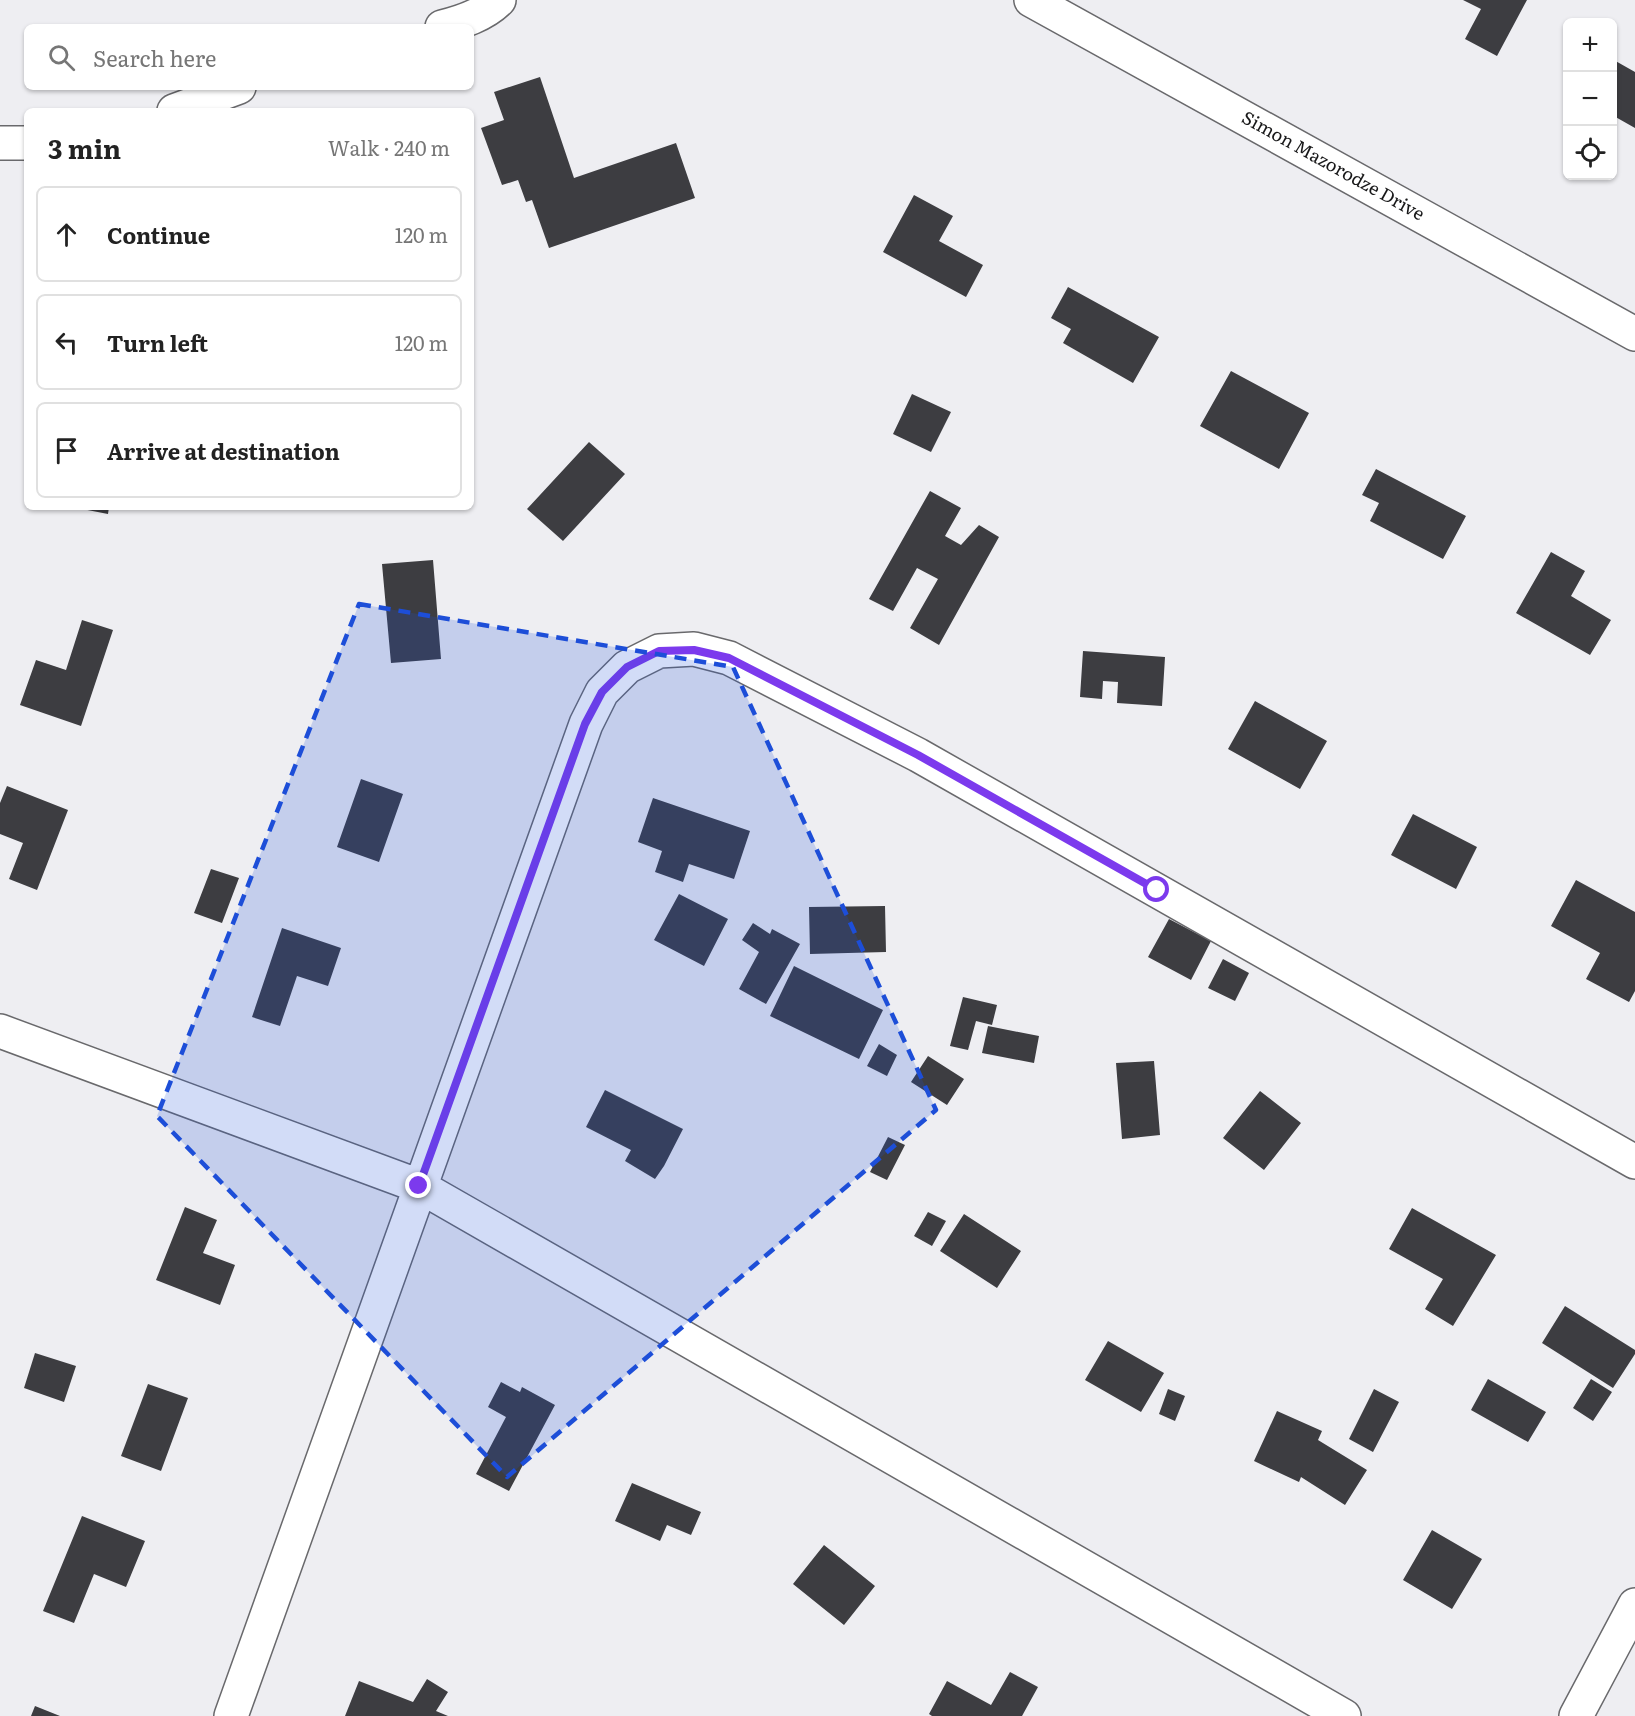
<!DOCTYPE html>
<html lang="en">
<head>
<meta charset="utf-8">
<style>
  body { margin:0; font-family:Literata,serif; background:#f6f6f6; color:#222 }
  .controls { position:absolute; right:18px; top:18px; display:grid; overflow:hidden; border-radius:9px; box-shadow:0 2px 4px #0004 }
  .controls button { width:54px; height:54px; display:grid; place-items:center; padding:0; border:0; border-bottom:2px solid #e0e0e0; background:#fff; color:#222; font:30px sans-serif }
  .stop { position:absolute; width:18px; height:18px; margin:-14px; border:4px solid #7c3aed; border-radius:50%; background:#fff }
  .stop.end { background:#7c3aed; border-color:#fff; box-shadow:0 2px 6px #0008 }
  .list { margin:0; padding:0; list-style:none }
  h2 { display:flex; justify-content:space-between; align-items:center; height:78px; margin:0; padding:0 24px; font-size:26px }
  h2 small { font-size:20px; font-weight:400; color:#767676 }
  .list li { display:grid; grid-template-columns:39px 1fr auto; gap:18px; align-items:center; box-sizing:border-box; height:96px; margin:0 12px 12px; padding:0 12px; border:2px solid #e0e0e0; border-radius:9px }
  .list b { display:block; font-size:22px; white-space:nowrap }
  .list em { font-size:20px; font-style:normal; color:#767676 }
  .icon { flex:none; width:33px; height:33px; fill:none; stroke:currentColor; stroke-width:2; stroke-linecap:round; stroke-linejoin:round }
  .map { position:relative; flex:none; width:1635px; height:1716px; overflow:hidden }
  .search { position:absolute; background:#fff; box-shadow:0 2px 4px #0004; left:24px; top:24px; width:450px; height:66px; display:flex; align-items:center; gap:15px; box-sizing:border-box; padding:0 21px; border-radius:9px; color:#767676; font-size:22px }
  .panel { position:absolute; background:#fff; box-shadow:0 2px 4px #0004; left:24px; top:108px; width:450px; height:402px; border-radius:9px }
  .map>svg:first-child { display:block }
  .building { fill:#3d3d41 }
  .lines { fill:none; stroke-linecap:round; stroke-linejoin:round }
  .minor-casing { stroke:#69696c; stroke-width:36 }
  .tertiary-casing { stroke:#69696c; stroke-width:36 }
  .minor { stroke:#fff; stroke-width:33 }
  .tertiary { stroke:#fff; stroke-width:33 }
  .route { stroke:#7c3aed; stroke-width:8 }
  .marked { fill:#1d4ed8; fill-opacity:0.2; stroke:#1d4ed8; stroke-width:4.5; stroke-dasharray:12 8; stroke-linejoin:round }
  .labels { text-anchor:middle; stroke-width:6; stroke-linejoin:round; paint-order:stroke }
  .street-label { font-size:18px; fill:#181819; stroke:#fff }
</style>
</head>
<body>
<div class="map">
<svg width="1635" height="1716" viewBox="0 0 1635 1716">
  <rect width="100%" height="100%" fill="#eeeef2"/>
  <path class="building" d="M1463,0h64l-30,56 -32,-17 16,-30z
    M1612,59l23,13v56l-23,-13z
    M540,77l34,101 102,-35 19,55 -146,50 -17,-48 -6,2 -8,-22 -16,5 -21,-57 23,-8 -10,-28z
    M914,195l39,21 -14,25 44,24 -17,32 -83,-45z
    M1068,287l91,50 -26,46 -70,-40 8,-14 -20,-11z
    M1231,371l78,42 -30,56 -79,-43z
    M912,394l39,18 -20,40 -38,-18z
    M589,442l36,32 -62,67 -36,-32z
    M1376,469l90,47 -23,43 -73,-38 9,-18 -17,-8z
    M930,491l31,17 -16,28 16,9 18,-20 20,12 -60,108 -29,-17 28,-49 -21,-11 -24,43 -24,-12z
    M72,507h37l-1,7z
    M1551,552l34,19 -14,25 40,24 -21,35 -74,-42z
    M433,560l8,99 -50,4 -9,-99z
    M82,620l31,10 -32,96 -61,-21 16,-45 30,10z
    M1083,651l82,6 -3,49 -45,-3 1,-21 -15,-1 -1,18 -22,-2z
    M1255,701l72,40 -27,48 -72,-40z
    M361,779l42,15 -24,68 -42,-15z
    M7,786l61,24 -31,80 -28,-11 14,-36 -23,-9v-31z
    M653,798l97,33 -16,48 -45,-15 -6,18 -28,-10 7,-21 -24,-9z
    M1413,814l64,33 -21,42 -65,-34z
    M211,869l28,9 -17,45 -28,-10z
    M1576,880l59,32v79l-6,11 -43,-23 14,-26 -49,-27z
    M679,894l49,25 -24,47 -50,-26z
    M885,906l1,46 -76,2 -1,-47z
    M1169,919l42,22 -20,39 -43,-23z
    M753,923l17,11 2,-5 28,15 -34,60 -27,-15 20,-37 -17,-12z
    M282,928l59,20 -13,38 -31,-10 -17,50 -28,-9z
    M1223,959l26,14 -14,28 -27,-13z
    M794,966l89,44 -24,49 -89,-43z
    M963,997l34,8 -5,20 -16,-4 -8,29 -18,-4z
    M988,1026l51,10 -5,27 -52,-10z
    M879,1044l18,11 -10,21 -20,-10z
    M928,1056l36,23 -17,26 -36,-23z
    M1154,1061l6,74 -38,4 -6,-76z
    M605,1090l78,39 -19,37 -9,13 -30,-18 6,-11 -45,-23z
    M1260,1091l41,32 -37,47 -41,-32z
    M888,1137l17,8 -18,35 -17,-8z
    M185,1207l32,13 -14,33 32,12 -15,40 -64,-25z
    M1412,1208l84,47 -43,71 -28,-17 18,-30 -54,-30z
    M928,1212l18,9 -14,25 -18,-10z
    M964,1214l57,37 -24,37 -57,-37z
    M1565,1306l70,44v4l-22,34 -71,-45z
    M1108,1341l56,32 -23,39 -56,-32z
    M35,1353l41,13 -12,36 -40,-14z
    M1488,1379l58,33 -18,30 -57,-32z
    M1591,1379l21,13 -19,29 -20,-13z
    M501,1382l19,10 2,-5 33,18 -46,86 -33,-17 30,-57 -18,-10z
    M148,1384l40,14 -27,73 -40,-15z
    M1168,1389l17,7 -10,25 -16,-7z
    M1374,1389l25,13 -26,50 -24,-13z
    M1277,1411l45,20 -4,9 49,30 -22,35 -44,-28 -2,5 -45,-21z
    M632,1483l69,29 -10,23 -24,-10 -7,16 -45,-20z
    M82,1516l63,25 -19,46 -32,-13 -20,49 -31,-12z
    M1432,1530l50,29 -30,50 -49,-29z
    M824,1545l51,41 -31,39 -51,-41z
    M1010,1672l28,15 -16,29h-90l-3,-2 18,-33 44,24z
    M427,1679l21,13 -12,19 12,5h-103l14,-35 54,21z
    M35,1706l25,10h-29z"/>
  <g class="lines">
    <g class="minor-casing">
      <path id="minor" d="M442,27c20,-5 42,-12 57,-27
        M174,111l65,-24
        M0,143h27
        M0,1031l419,155 925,530
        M231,1716l355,-992 16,-32 25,-25 32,-16 35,-2 35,9 189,97 717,407
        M1576,1716l59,-111"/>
    </g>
    <g class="tertiary-casing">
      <path id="tertiary" d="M1031,0l604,334"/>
    </g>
    <use href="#minor" class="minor"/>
    <use href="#tertiary" class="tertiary"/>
  </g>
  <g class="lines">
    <path class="route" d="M419,1186l166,-462 17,-32 25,-25 32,-16 35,-1 35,8 189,97 239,135"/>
  </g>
  <path class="marked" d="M359,604l374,63 203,443 -429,367 -350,-361z"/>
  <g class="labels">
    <g class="street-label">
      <text transform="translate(1333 166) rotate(29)" y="6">Simon Mazorodze Drive</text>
    </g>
  </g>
</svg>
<div class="controls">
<button>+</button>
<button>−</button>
<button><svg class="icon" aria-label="locate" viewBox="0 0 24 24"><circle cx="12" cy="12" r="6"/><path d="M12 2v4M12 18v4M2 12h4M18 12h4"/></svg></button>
</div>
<div class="stop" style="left:1157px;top:890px"></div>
<div class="stop end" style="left:419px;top:1186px"></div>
<div class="search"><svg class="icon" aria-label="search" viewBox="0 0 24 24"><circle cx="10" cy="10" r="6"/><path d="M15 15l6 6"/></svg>Search here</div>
<section class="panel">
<h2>3 min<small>Walk · 240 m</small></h2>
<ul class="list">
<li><svg class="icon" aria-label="ahead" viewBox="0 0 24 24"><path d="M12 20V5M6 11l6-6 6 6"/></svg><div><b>Continue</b></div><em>120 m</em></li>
<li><svg class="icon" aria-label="left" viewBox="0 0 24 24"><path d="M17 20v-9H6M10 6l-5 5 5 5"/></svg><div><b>Turn left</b></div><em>120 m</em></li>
<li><svg class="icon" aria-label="arrive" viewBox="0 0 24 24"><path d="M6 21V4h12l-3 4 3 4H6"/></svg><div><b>Arrive at destination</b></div></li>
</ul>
</section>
</div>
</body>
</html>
